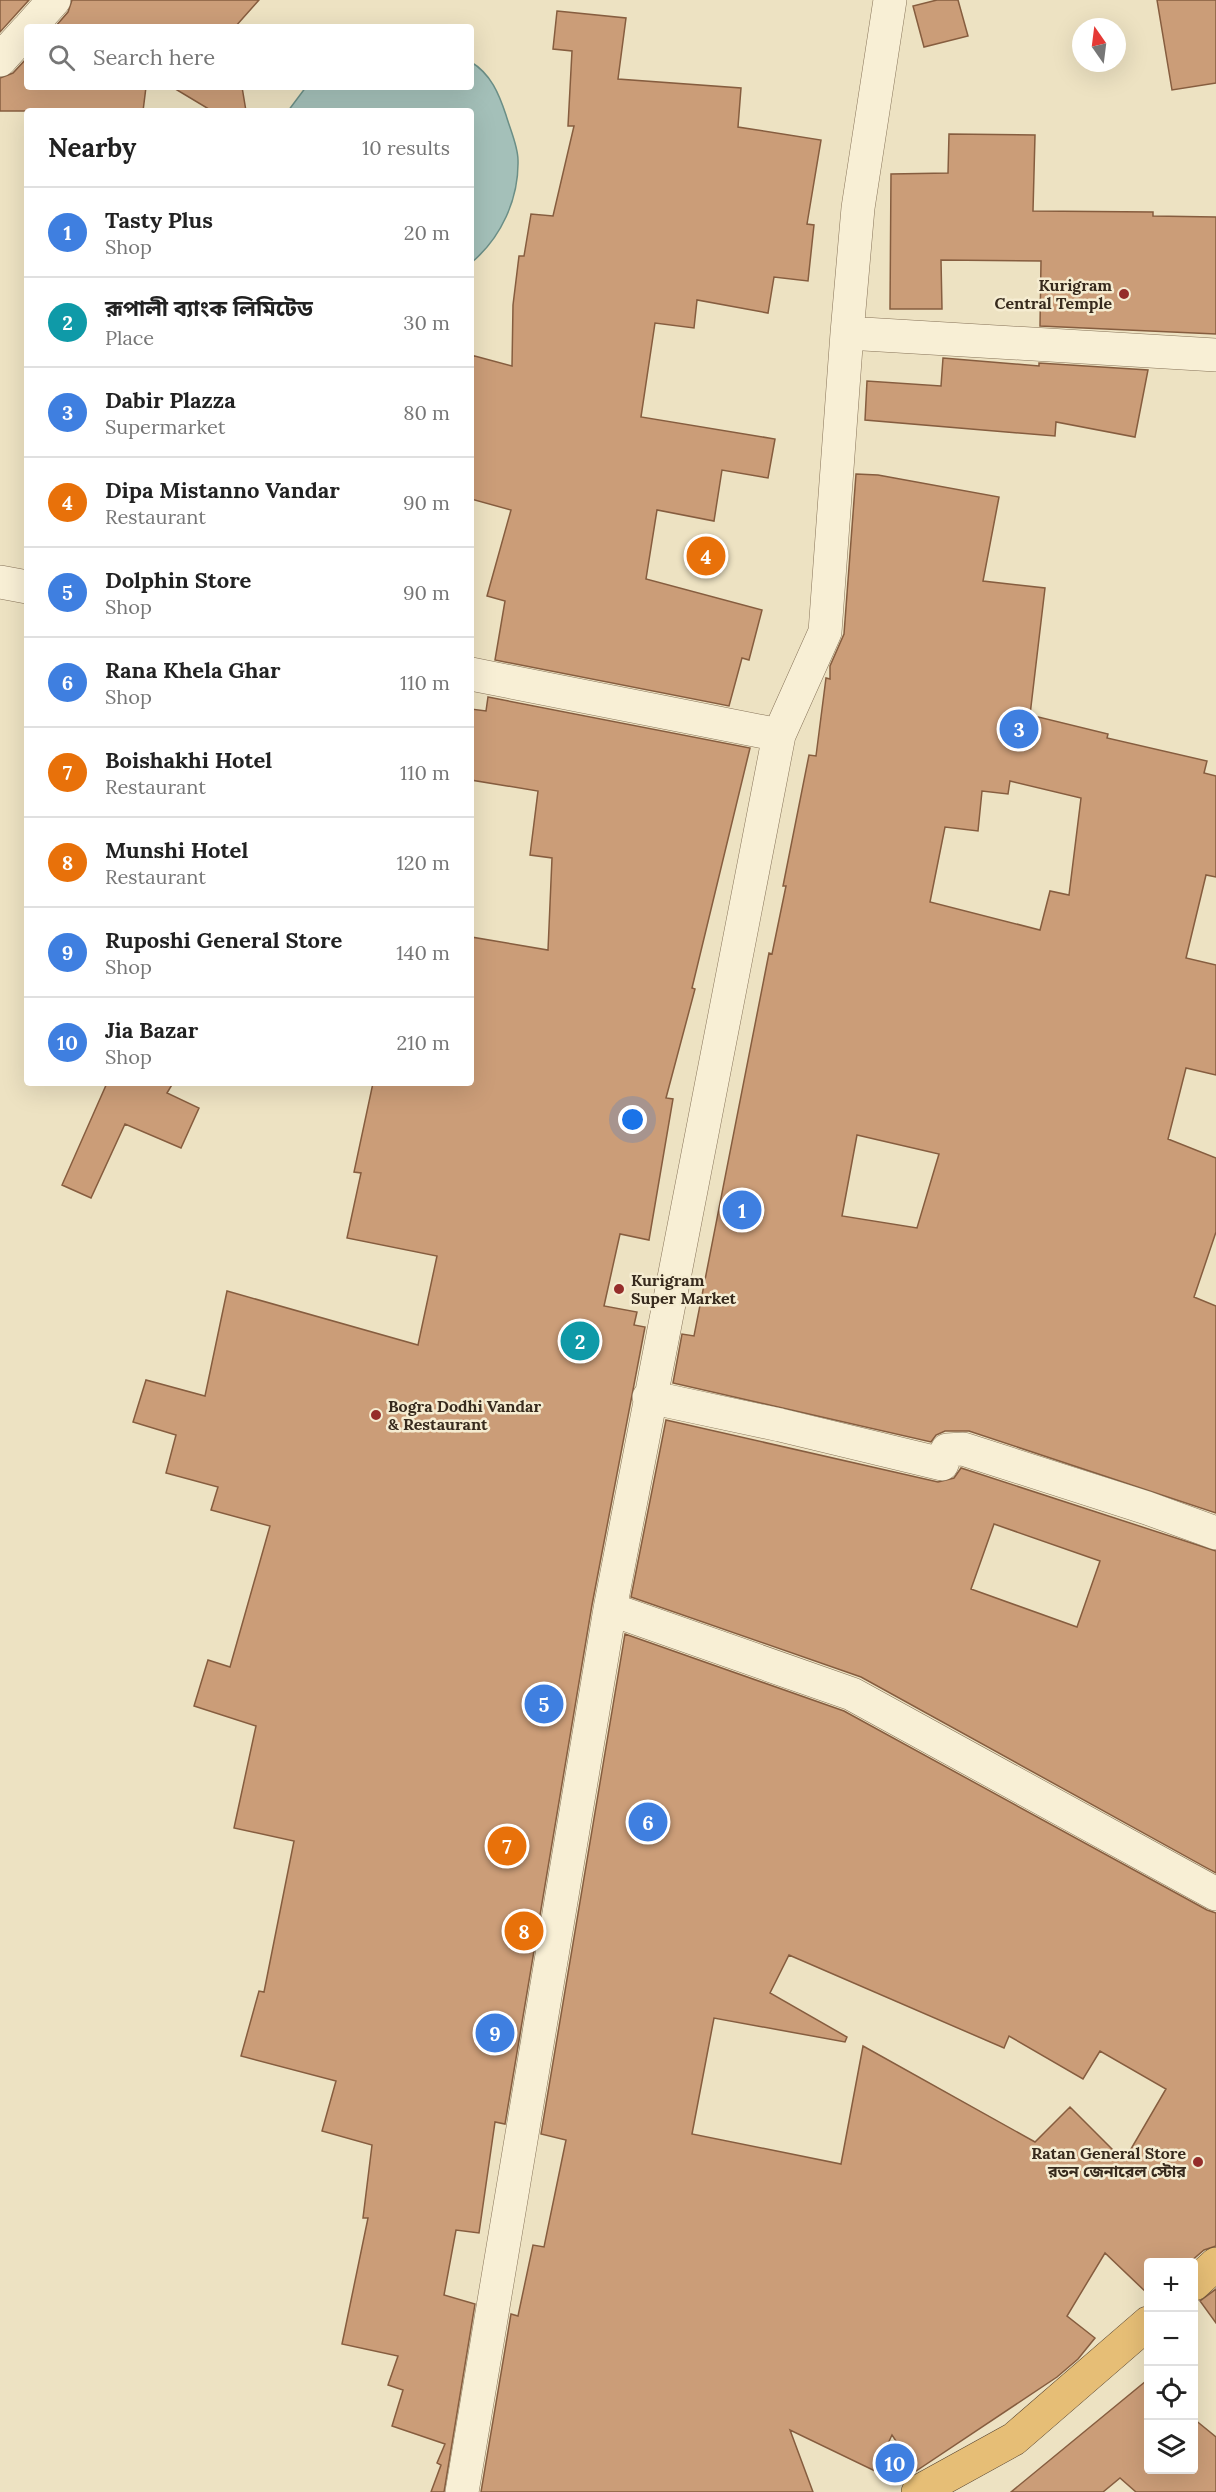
<!DOCTYPE html>
<html lang="en">
<head>
<meta charset="utf-8">
<style>
  body { margin:0; font-family:Lora,"Noto Sans Bengali",serif; background:#f6f6f6; color:#222 }
  .controls { position:absolute; right:18px; bottom:18px; display:grid; overflow:hidden; border-radius:6px; box-shadow:0 6px 24px #0002 }
  .controls button { width:54px; height:54px; display:grid; place-items:center; padding:0; border:0; border-bottom:2px solid #e0e0e0; background:#fff; color:#222; font:30px sans-serif }
  .compass { position:absolute; left:1072px; top:18px; width:54px; height:54px; border-radius:50%; background:#fff; box-shadow:0 6px 24px #0002; rotate:346deg }
  .you { position:absolute; left:633px; top:1120px; width:21px; height:21px; margin:-15px; border:4px solid #fff; border-radius:50%; background:#1a73e8; box-shadow:0 0 0 9px #1a73e833 }
  .badge { display:grid; place-items:center; width:39px; height:39px; border-radius:50%; background:#ea580c; color:#fff; font-size:20px; font-weight:700 }
  .pin { position:absolute; translate:-50% -50%; border:3px solid #fff; box-shadow:0 2px 6px #0006 }
  .list { margin:0; padding:0; list-style:none }
  h2 { display:flex; justify-content:space-between; align-items:center; height:78px; margin:0; padding:0 24px; font-size:26px }
  h2 small { font-size:20px; font-weight:400; color:#767676 }
  .list li { display:grid; grid-template-columns:39px 1fr auto; gap:18px; align-items:center; box-sizing:border-box; height:90px; padding:0 24px; border-top:2px solid #e0e0e0 }
  .list b { display:block; font-size:22px; white-space:nowrap }
  .list p { margin:0; font-size:20px; white-space:nowrap; color:#767676 }
  .list em { font-size:20px; font-style:normal; color:#767676 }
  .icon { flex:none; width:33px; height:33px; fill:none; stroke:currentColor; stroke-width:2; stroke-linecap:round; stroke-linejoin:round }
  .map { position:relative; flex:none; width:1216px; height:2492px; overflow:hidden }
  .search { position:absolute; background:#fff; box-shadow:0 6px 24px #0002; left:24px; top:24px; width:450px; height:66px; display:flex; align-items:center; gap:15px; box-sizing:border-box; padding:0 21px; border-radius:6px; color:#767676; font-size:22px }
  .panel { position:absolute; background:#fff; box-shadow:0 6px 24px #0002; left:24px; top:108px; width:450px; height:978px; border-radius:6px }
  .map>svg:first-child { display:block }
  .water { fill:#a4c0b9; stroke:#6b8e86; stroke-width:1.5 }
  .building { fill:#cb9d78; stroke:#865d3f; stroke-width:1.5; fill-rule:evenodd }
  .lines { fill:none; stroke-linecap:round; stroke-linejoin:round }
  .minor-casing { stroke:#877359; stroke-width:34 }
  .tertiary-casing { stroke:#877359; stroke-width:34 }
  .trunk-casing { stroke:#54412e; stroke-width:34 }
  .minor { stroke:#f8efd5; stroke-width:33 }
  .tertiary { stroke:#f8efd5; stroke-width:33 }
  .trunk { stroke:#e6be76; stroke-width:33 }
  .poi-dot { fill:#952d2a; stroke:#f5ecd1; stroke-width:2 }
  .labels { text-anchor:middle; stroke-width:5; stroke-linejoin:round; paint-order:stroke }
  .poi-label { font-size:16px; font-weight:bold; fill:#372a1d; stroke:#f5ecd1; text-anchor:end }
</style>
</head>
<body>
<div class="map">
<svg width="1216" height="2492" viewBox="0 0 1216 2492">
  <rect width="100%" height="100%" fill="#ede2c2"/>
  <path class="water" d="M471,62c20,12 28,32 35,53 4,14 12,31 12,45 1,39 -17,78 -47,103v-152h-183l18,-24h165z"/>
  <path class="building" d="M0,0h29l-29,32z
    M72,0h187l-24,27h-180l13,-15z
    M937,0h21l10,36 -44,11 -11,-41z
    M1157,0h59v83l-44,7z
    M557,11l69,7 -8,61 123,9 -3,39 83,13 -14,84 7,1 -6,56 -34,-4 -6,36 -71,-13 -3,28 -39,-5 -14,94 134,22 -7,39 -46,-8 -8,51 -57,-11 -11,69 116,31 -13,50 -7,-2 -13,48 -234,-46 10,-59 -18,-5 24,-86 -40,-11v-144l41,11 1,-61 6,-49h5l7,-42 22,2 21,-90h-6l4,-75 -19,-2z
    M27,58v29h119l-3,24h-143v-33l13,-5z
    M172,87h70l4,24h-34z
    M949,134l86,1 -2,76 120,1v4l63,1v117l-176,-8 1,-65 -100,-1 1,49h-52l1,-135 57,-1z
    M943,358l96,8v-3l109,7 -13,67 -79,-15 -1,14 -190,-16 2,-39 74,5z
    M856,474l22,1 121,22 -16,84 62,7 -15,127 78,19 -1,4 100,23 -3,12 12,3v101l-10,-2 -20,83 30,7v110l-30,-7 -18,71 48,19v74l-22,65 22,9v207l-247,-82h-24l-9,4 -5,7 -258,-59 9,-49 12,2 75,-383 3,1 14,-68h-3l26,-131 7,1 10,-78 4,1v-13l14,-32zM1010,781l71,17 -12,97 -19,-4 -10,39 -110,-28 15,-75 33,4 4,-40 26,3zM857,1135l82,19 -22,74 -75,-12z
    M488,697l262,51 -58,240 3,1 -29,109 7,1 -24,141 -29,-6 -16,72 33,6 -3,13 11,2 -53,278 -87,519 -10,-2 -16,111 -23,-3 -12,65 31,9 -31,188h-13l10,-27 -4,-2 8,-19 -53,-18 11,-36 -15,-5 10,-29 -56,-12 26,-126h-5l9,-73 -50,-14 14,-50 -95,-25 18,-65 5,1 30,-151 -60,-13 22,-102 -62,-20 14,-46 22,7 40,-141 -59,-16 7,-23 -52,-14 10,-38 -43,-13 13,-42 59,16 22,-105 191,54 19,-89 -90,-18 14,-65 -7,-1 19,-89h98v-146l77,13 4,-92 -22,-3 8,-64 -67,-11v-71l15,2z
    M107,1083h66l-6,10 32,15 -18,40 -56,-24 -34,74 -29,-13z
    M666,1420l272,62 16,-4 7,-10 255,83v322l-355,-196 -230,-80zM994,1524l106,37 -23,66 -106,-38z
    M625,1634l219,77 363,199 9,3v333l-12,4 -14,12h-41v33l-44,-42 -38,63 28,22 -17,21 -21,18 -141,94 -24,-36 -17,36 -85,-41 23,62h-332l30,-178 7,2 15,-71 11,2 22,-107 -25,-6zM789,1955l215,93 5,-12 74,43 17,-28 66,38 -42,72 -54,-54 -35,35 -172,-96 -22,118 -149,-30 22,-116 131,24 2,-5 -77,-44z
    M1216,2289v34l-16,-22z
    M1146,2381l3,88h45v-50l22,18v55h-80l-16,-14 -17,14h-92z"/>
  <g class="lines">
    <g class="minor-casing">
      <path id="minor" d="M890,0l-32,208 -11,125 369,22
        M0,582l27,5
        M779,735l46,-103 22,-299
        M649,1397l131,28 162,39 5,-14 16,-1 184,59 69,25
        M610,1609l242,85 364,200
        M462,2492l148,-883 169,-874 -308,-61"/>
    </g>
    <g class="tertiary-casing">
      <path id="tertiary" d="M30,27l24,-27
        M0,60l27,-30"/>
    </g>
    <g class="trunk-casing">
      <path id="trunk" d="M1194,2284l22,-20
        M918,2492l96,-53 134,-116"/>
    </g>
    <use href="#minor" class="minor"/>
    <use href="#tertiary" class="tertiary"/>
    <use href="#trunk" class="trunk"/>
  </g>
  <g class="poi-dot">
    <circle cx="1124" cy="294" r="6"/>
    <circle cx="619" cy="1289" r="6"/>
    <circle cx="376" cy="1415" r="6"/>
    <circle cx="1198" cy="2162" r="6"/>
  </g>
  <g class="labels">
    <g class="poi-label">
      <text x="1112" y="291">Kurigram<tspan x="1112" dy="18">Central Temple</tspan></text>
      <text x="631" y="1286" text-anchor="start">Kurigram<tspan x="631" dy="18">Super Market</tspan></text>
      <text x="388" y="1412" text-anchor="start">Bogra Dodhi Vandar<tspan x="388" dy="18">&amp; Restaurant</tspan></text>
      <text x="1186" y="2159">Ratan General Store<tspan x="1186" dy="18">রতন জেনারেল স্টোর</tspan></text>
    </g>
  </g>
</svg>
<div class="controls">
<button>+</button>
<button>−</button>
<button><svg class="icon" aria-label="locate" viewBox="0 0 24 24"><circle cx="12" cy="12" r="6"/><path d="M12 2v4M12 18v4M2 12h4M18 12h4"/></svg></button>
<button><svg class="icon" aria-label="layers" viewBox="0 0 24 24"><path d="M12 4l9 5-9 5-9-5zM3 14l9 5 9-5"/></svg></button>
</div>
<svg class="compass" viewBox="-18 -18 36 36"><path d="M0-13l5 13h-10z" fill="#e53935"/><path d="M0 13l5-13h-10z" fill="#767676"/></svg>
<div class="you"></div>
<div class="pin badge" style="left:742px;top:1210px;background:#3f7fe0">1</div>
<div class="pin badge" style="left:580px;top:1341px;background:#0f9aa8">2</div>
<div class="pin badge" style="left:1019px;top:729px;background:#3f7fe0">3</div>
<div class="pin badge" style="left:706px;top:556px;background:#e8710a">4</div>
<div class="pin badge" style="left:544px;top:1704px;background:#3f7fe0">5</div>
<div class="pin badge" style="left:648px;top:1822px;background:#3f7fe0">6</div>
<div class="pin badge" style="left:507px;top:1846px;background:#e8710a">7</div>
<div class="pin badge" style="left:524px;top:1931px;background:#e8710a">8</div>
<div class="pin badge" style="left:495px;top:2033px;background:#3f7fe0">9</div>
<div class="pin badge" style="left:895px;top:2463px;background:#3f7fe0">10</div>
<div class="search"><svg class="icon" aria-label="search" viewBox="0 0 24 24"><circle cx="10" cy="10" r="6"/><path d="M15 15l6 6"/></svg>Search here</div>
<section class="panel">
<h2>Nearby<small>10 results</small></h2>
<ul class="list">
<li><span class="badge" style="background:#3f7fe0">1</span><div><b>Tasty Plus</b><p>Shop</p></div><em>20 m</em></li>
<li><span class="badge" style="background:#0f9aa8">2</span><div><b>রূপালী ব্যাংক লিমিটেড</b><p>Place</p></div><em>30 m</em></li>
<li><span class="badge" style="background:#3f7fe0">3</span><div><b>Dabir Plazza</b><p>Supermarket</p></div><em>80 m</em></li>
<li><span class="badge" style="background:#e8710a">4</span><div><b>Dipa Mistanno Vandar</b><p>Restaurant</p></div><em>90 m</em></li>
<li><span class="badge" style="background:#3f7fe0">5</span><div><b>Dolphin Store</b><p>Shop</p></div><em>90 m</em></li>
<li><span class="badge" style="background:#3f7fe0">6</span><div><b>Rana Khela Ghar</b><p>Shop</p></div><em>110 m</em></li>
<li><span class="badge" style="background:#e8710a">7</span><div><b>Boishakhi Hotel</b><p>Restaurant</p></div><em>110 m</em></li>
<li><span class="badge" style="background:#e8710a">8</span><div><b>Munshi Hotel</b><p>Restaurant</p></div><em>120 m</em></li>
<li><span class="badge" style="background:#3f7fe0">9</span><div><b>Ruposhi General Store</b><p>Shop</p></div><em>140 m</em></li>
<li><span class="badge" style="background:#3f7fe0">10</span><div><b>Jia Bazar</b><p>Shop</p></div><em>210 m</em></li>
</ul>
</section>
</div>
</body>
</html>
